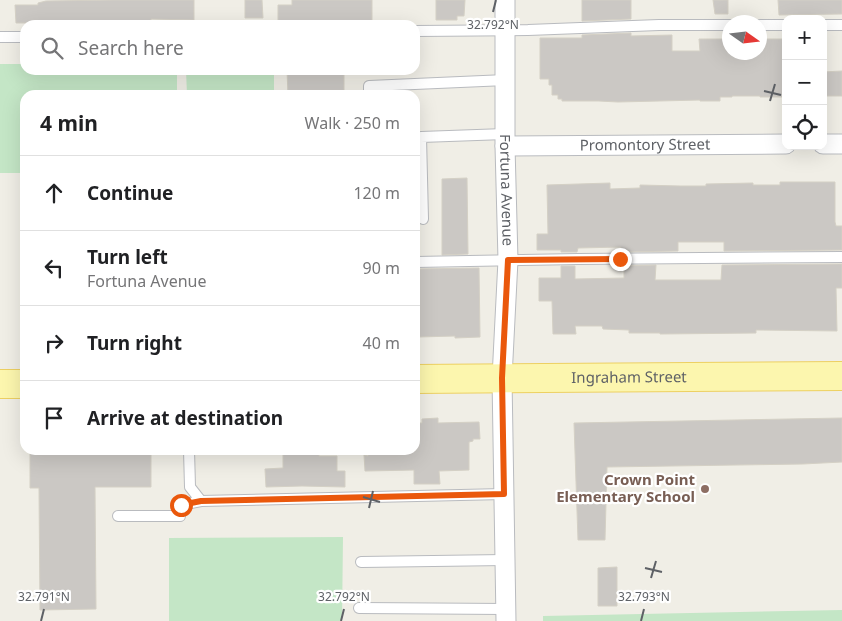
<!DOCTYPE html>
<html lang="en">
<head>
<meta charset="utf-8">
<style>
  body { margin:0; font-family:"Noto Sans",sans-serif; background:#f2f2f2; color:#202124 }
  .controls { position:absolute; right:15px; top:15px; display:grid; overflow:hidden; border-radius:10px; box-shadow:0 5px 20px #0002 }
  .controls button { width:45px; height:45px; display:grid; place-items:center; padding:0; border:0; border-bottom:1px solid #e0e0e0; background:#fff; color:#202124; font:25px sans-serif }
  .compass { position:absolute; left:722px; top:15px; width:45px; height:45px; border-radius:50%; background:#fff; box-shadow:0 5px 20px #0002; rotate:104deg }
  .stop { position:absolute; width:15px; height:15px; margin:-11px; border:4px solid #ea580c; border-radius:50%; background:#fff }
  .stop.end { background:#ea580c; border-color:#fff; box-shadow:0 1px 5px #0008 }
  .list { margin:0; padding:0; list-style:none }
  h2 { display:flex; justify-content:space-between; align-items:center; height:65px; margin:0; padding:0 20px; font-size:21px }
  h2 small { font-size:16px; font-weight:400; color:#757577 }
  .list li { display:grid; grid-template-columns:32px 1fr auto; gap:15px; align-items:center; box-sizing:border-box; height:75px; padding:0 20px; border-top:1px solid #e0e0e0 }
  .list b { display:block; font-size:19px; white-space:nowrap }
  .list p { margin:0; font-size:16px; white-space:nowrap; color:#757577 }
  .list em { font-size:16px; font-style:normal; color:#757577 }
  .icon { flex:none; width:28px; height:28px; fill:none; stroke:currentColor; stroke-width:2; stroke-linecap:round; stroke-linejoin:round }
  .map { position:relative; flex:none; width:842px; height:621px; overflow:hidden }
  .search { position:absolute; background:#fff; box-shadow:0 5px 20px #0002; left:20px; top:20px; width:400px; height:55px; display:flex; align-items:center; gap:12px; box-sizing:border-box; padding:0 18px; border-radius:15px; color:#757577; font-size:19px }
  .panel { position:absolute; background:#fff; box-shadow:0 5px 20px #0002; left:20px; top:90px; width:400px; height:365px; border-radius:15px }
  .map>svg:first-child { display:block }
  .green { fill:#c4e6c6 }
  .building { fill:#cbc8c4; stroke:#d4d0c5 }
  .lines { fill:none; stroke-linecap:round; stroke-linejoin:round }
  .lane-casing { stroke:#b9bbbf; stroke-width:12 }
  .street-casing { stroke:#b9bbbf; stroke-width:21 }
  .primary-casing { stroke:#edd062; stroke-width:30 }
  .lane { stroke:#fff; stroke-width:10 }
  .street { stroke:#fff; stroke-width:19 }
  .primary { stroke:#fcf6ae; stroke-width:28 }
  .route { stroke:#ea580c; stroke-width:6 }
  .ticks { fill:none; stroke:#5e6166; stroke-width:2 }
  .education-dot { fill:#8d6e63; stroke:#fff; stroke-width:2 }
  .labels { text-anchor:middle; stroke-width:4.5; stroke-linejoin:round; paint-order:stroke }
  .street-label { font-size:15px; fill:#5e6166; stroke:#fff }
  .education-label { font-size:15px; font-weight:bold; fill:#785e54; stroke:#fff; text-anchor:end }
  .ticks-label { font-size:12px; text-anchor:middle; fill:#5e6166; stroke:#fff; stroke-width:4.5; stroke-linejoin:round; paint-order:stroke }
</style>
</head>
<body>
<div class="map">
<svg width="842" height="621" viewBox="0 0 842 621">
  <rect width="100%" height="100%" fill="#f0eee6"/>
  <path class="green" d="M0,64h25v6h152v25h-152v78h-25z
    M186,70h88v25h-87z
    M343,537l-1,84h-173v-83z
    M842,610v11h-299v-5z"/>
  <path class="building" d="M113,0h81v20l-43,-1v4l-91,1v-3h-27v2h-17l-1,-18h23v-2l8,-2z
    M245,0h17l1,18h-18z
    M292,0h80v23h-94v-18h14z
    M436,0h29l-1,16h-7v4h-21z
    M582,0h49v19l-49,2z
    M713,0h15v14h-13z
    M778,0h64v14l-63,1z
    M631,33v3l41,-1v16h28l-1,-12h29v13h32v-13h26v58h-26v-1h-28v1h-12v4h-20v-1l-82,2 -19,-1h-37v-2h-4v-4h-6v-10h-3v-6h-9v-41h42v-3z
    M287,70h57v25h-56z
    M842,71v25h-19v-24z
    M467,178l1,76 -26,1v-76z
    M780,182h55v40l1,4h6v24l-118,1v-9h-46v9l-57,1v-5l-43,1 -1,4h-16v-2h-24v-16h11l-1,-49 63,-2v6l30,-1v-3l40,1h26v-2l47,-1v2h27z
    M842,264v24h-6l1,43 -81,-1v3l-96,1v-1h-31v-3l-26,-1 -1,-3h-27l1,8h-23l-1,-33h-13v-23h22v-12h14v13l49,-1v-12l32,-1 -1,15h66l1,-15z
    M479,268l1,69 -25,1v-2l-37,1 -3,-68z
    M438,418v5l41,-1 1,17h-7v2l-4,1v28l-30,1 1,13h-26v-14l-49,1 -1,-16 4,1v-6h47v-27h7v-4z
    M842,418v44l-39,2 -196,3 -2,73h-27l-4,-117z
    M30,450h121v37h-56l1,122 -56,1 -1,-122h-9z
    M283,450h36v6h18v15h8v16l-43,-1 -36,1 -1,-18 18,-1z
    M617,567v39h-19v-38z"/>
  <g class="lines">
    <g class="lane-casing">
      <path id="lane" d="M760,25h26
        M823,25h19
        M415,31l113,-1 131,-5h71
        M0,37h25
        M369,95v-9l137,-6
        M423,219l-2,-82 84,-3
        M415,262l163,-3 264,-2
        M189,450l1,37 11,14 303,-7
        M118,516h62l1,-11 20,-4
        M361,562l144,-2
        M359,608l147,1"/>
    </g>
    <g class="street-casing">
      <g id="street">
        <path id="s1" d="M505,0v146l3,114 -6,118 4,243"/>
        <path d="M823,144h19"/>
        <path id="s2" d="M505,146l281,-2"/>
      </g>
    </g>
    <g class="primary-casing">
      <g id="primary">
        <path id="s3" d="M415,379l427,-3"/>
        <path d="M0,384h25"/>
      </g>
    </g>
    <use href="#lane" class="lane"/>
    <use href="#street" class="street"/>
    <use href="#primary" class="primary"/>
  </g>
  <g class="lines">
    <path class="route" d="M181,505l20,-4 303,-7 -2,-116 6,-118 112,-1"/>
  </g>
  <path class="ticks" d="M493,12l3,-12M764,91l17,4M770,101l5,-17M363,497l17,5M369,508l4,-17M645,568l17,4M651,578l5,-17M41,621l3,-12M341,621l3,-12M641,621l3,-12"/>
  <circle class="education-dot" cx="705" cy="489" r="5"/>
  <g class="labels">
    <g class="street-label">
      <text dy="5" stroke="none"><textPath href="#s2" startOffset="140">Promontory Street</textPath></text>
      <text dy="5" stroke="none"><textPath href="#s1" startOffset="190">Fortuna Avenue</textPath></text>
      <text dy="5" stroke="none"><textPath href="#s3" startOffset="214">Ingraham Street</textPath></text>
    </g>
    <g class="education-label">
      <text x="695" y="485">Crown Point<tspan x="695" dy="17">Elementary School</tspan></text>
    </g>
  </g>
  <g class="ticks-label">
    <text x="493" y="29">32.792°N</text>
    <text x="44" y="601">32.791°N</text>
    <text x="344" y="601">32.792°N</text>
    <text x="644" y="601">32.793°N</text>
  </g>
</svg>
<div class="controls">
<button>+</button>
<button>−</button>
<button><svg class="icon" aria-label="locate" viewBox="0 0 24 24"><circle cx="12" cy="12" r="6"/><path d="M12 2v4M12 18v4M2 12h4M18 12h4"/></svg></button>
</div>
<svg class="compass" viewBox="-18 -18 36 36"><path d="M0-13l5 13h-10z" fill="#e53935"/><path d="M0 13l5-13h-10z" fill="#757577"/></svg>
<div class="stop" style="left:181px;top:505px"></div>
<div class="stop end" style="left:620px;top:259px"></div>
<div class="search"><svg class="icon" aria-label="search" viewBox="0 0 24 24"><circle cx="10" cy="10" r="6"/><path d="M15 15l6 6"/></svg>Search here</div>
<section class="panel">
<h2>4 min<small>Walk · 250 m</small></h2>
<ul class="list">
<li><svg class="icon" aria-label="ahead" viewBox="0 0 24 24"><path d="M12 20V5M6 11l6-6 6 6"/></svg><div><b>Continue</b></div><em>120 m</em></li>
<li><svg class="icon" aria-label="left" viewBox="0 0 24 24"><path d="M17 20v-9H6M10 6l-5 5 5 5"/></svg><div><b>Turn left</b><p>Fortuna Avenue</p></div><em>90 m</em></li>
<li><svg class="icon" aria-label="right" viewBox="0 0 24 24"><path d="M7 20v-9h11M14 6l5 5-5 5"/></svg><div><b>Turn right</b></div><em>40 m</em></li>
<li><svg class="icon" aria-label="arrive" viewBox="0 0 24 24"><path d="M6 21V4h12l-3 4 3 4H6"/></svg><div><b>Arrive at destination</b></div></li>
</ul>
</section>
</div>
</body>
</html>
